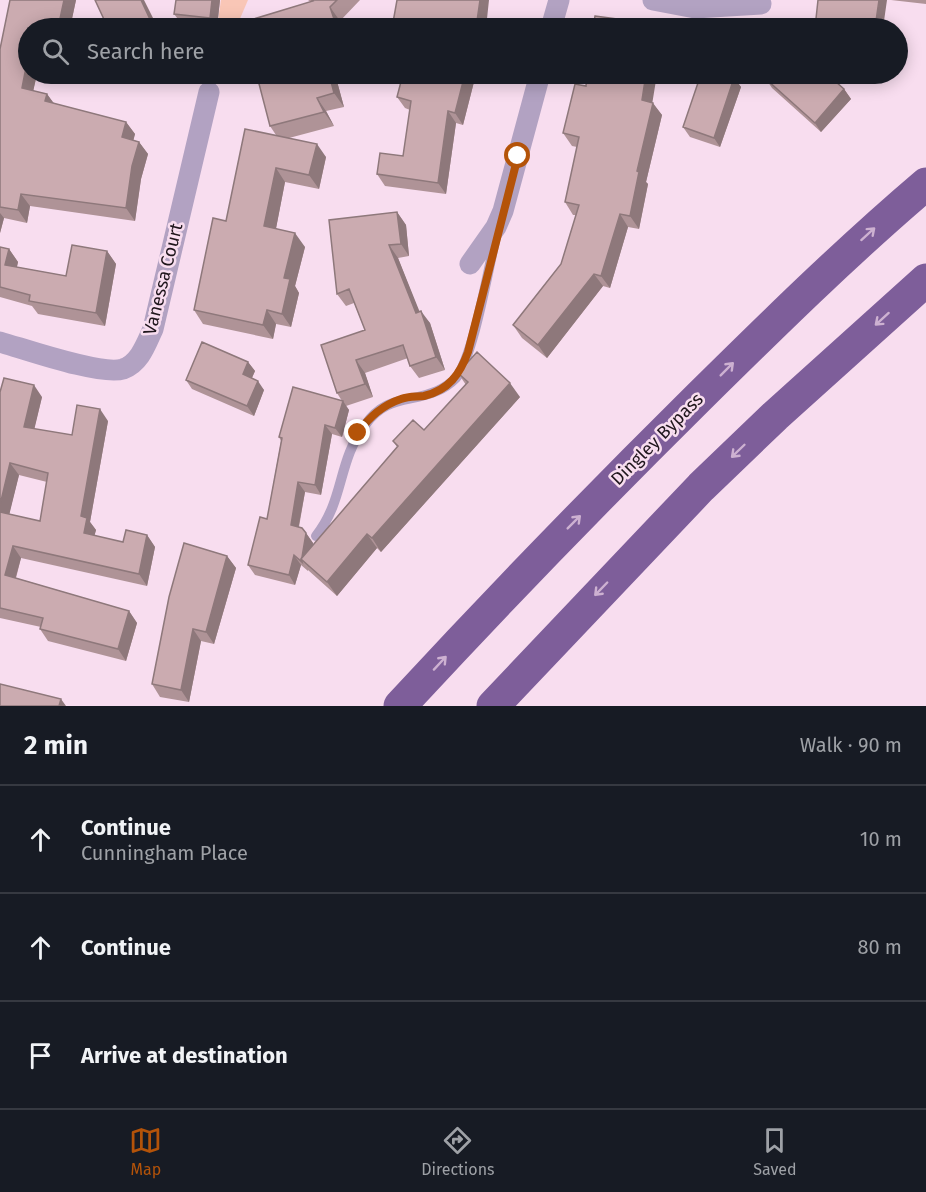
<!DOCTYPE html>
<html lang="en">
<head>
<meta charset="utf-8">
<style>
  body { margin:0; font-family:"Fira Sans",sans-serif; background:#20242c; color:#f1f3f6 }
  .stop { position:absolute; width:18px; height:18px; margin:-14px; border:4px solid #b45309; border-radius:50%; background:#fff }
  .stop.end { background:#b45309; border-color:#fff; box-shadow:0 2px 6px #0008 }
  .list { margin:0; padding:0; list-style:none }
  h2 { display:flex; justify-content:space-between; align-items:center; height:78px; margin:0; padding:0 24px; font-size:26px }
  h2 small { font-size:20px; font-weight:400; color:#9ea1a6 }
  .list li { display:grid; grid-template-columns:39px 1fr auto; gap:18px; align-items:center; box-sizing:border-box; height:108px; padding:0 24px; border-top:2px solid #363941 }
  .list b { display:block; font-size:22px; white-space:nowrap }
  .list p { margin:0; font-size:20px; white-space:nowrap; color:#9ea1a6 }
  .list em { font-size:20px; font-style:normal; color:#9ea1a6 }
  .icon { flex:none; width:33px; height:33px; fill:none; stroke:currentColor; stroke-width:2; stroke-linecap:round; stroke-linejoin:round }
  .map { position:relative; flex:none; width:926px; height:706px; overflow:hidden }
  .search { position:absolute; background:#171b24; box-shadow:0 3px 15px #0003; left:18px; right:18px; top:18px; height:66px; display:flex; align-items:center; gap:15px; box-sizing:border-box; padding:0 21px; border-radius:33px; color:#9ea1a6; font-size:22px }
  .sheet { height:402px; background:#171b24 }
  nav { display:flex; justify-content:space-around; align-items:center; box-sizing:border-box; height:84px; border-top:2px solid #363941; background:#171b24; font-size:16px; color:#9ea1a6 }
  nav a { display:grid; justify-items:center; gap:3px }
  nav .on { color:#b45309 }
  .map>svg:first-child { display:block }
  .green { fill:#f9c6b6 }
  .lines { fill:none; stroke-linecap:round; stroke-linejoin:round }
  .service { stroke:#b2a2c2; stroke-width:10 }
  .minor { stroke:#b2a2c2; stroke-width:21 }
  .trunk { stroke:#7e5e9a; stroke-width:33 }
  .wall { fill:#af9397; fill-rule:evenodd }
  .shaded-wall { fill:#8e787b }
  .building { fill:#cbabb0; stroke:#8e787b; stroke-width:1.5 }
  .oneway { stroke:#cdb1d1 }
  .route { stroke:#b45309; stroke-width:8 }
  .labels { text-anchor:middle; stroke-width:5; stroke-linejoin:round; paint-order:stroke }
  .street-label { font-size:18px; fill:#1f161c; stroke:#f8ddef }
</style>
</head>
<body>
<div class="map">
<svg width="926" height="706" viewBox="0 0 926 706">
  <rect width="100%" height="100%" fill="#f8ddef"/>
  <path class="green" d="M221,0h27l-12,28h-19z"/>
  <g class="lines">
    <path class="service" d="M316,536c29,-37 21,-74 49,-111 21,-30 44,-22 72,-34 7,-3 14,-8 19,-13 18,-23 32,-109 40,-141"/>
    <path class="minor" d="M653,0l42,8 66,-4
      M551,28l8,-28
      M470,264l26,-37 7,-16 37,-137
      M0,342c25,7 101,34 123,27 17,-6 23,-25 30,-40l56,-237"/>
    <path class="trunk" d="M400,706c97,-105 196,-207 297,-307 75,-74 149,-147 229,-215
      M493,706l208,-219 74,-71 151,-136"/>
  </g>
  <path class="wall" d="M10,0h66l-6,28h-42v46h9l-4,17 14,3 6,9 73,19 9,12 -2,6 6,2 9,12 -7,25 -6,42 -105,-15 -3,17 -23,-5 -4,15v-184z
    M220,0l-3,27 -36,-4 -7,-9z
    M308,0h52l-20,21z
    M891,0h35v4z
    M94,74h23l-17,8z
    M252,74h83l9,33 -18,4 8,15 -45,12 37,19 -7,32 -34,-7 -9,46 29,19 -10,39 4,7 -8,34 -15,-3 -3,15 -70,-15 -9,-14 82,-175 -6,-9 -10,-40z
    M476,74l-13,51 -7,-2 -10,71 -61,-8 -8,-12 26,-18 7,-46 -5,-2 -8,-11z
    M734,78l7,9 -21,60 -30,-10 -7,-10z
    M766,79l78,10 7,10 -30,33 -49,-44z
    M652,103l10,12 -16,67 2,2 -9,45 -11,-2 -18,61 -7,-2 -56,72 -25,-20 -9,-13 48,-61 15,-49h-3l-8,-13 12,-55 -5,-1 -9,-13z
    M397,212l9,13 3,31 -11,2 21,54 11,11 15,47 -26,8 -9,-12 -2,-8 -43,15 8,24 -27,9 3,4 -7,27 -10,-3 -11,61 -16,-3 -6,35 7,6 7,10v2l84,-98 -4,-6 31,-11 42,-45 -8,-12 62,24 -139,155 -4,-4 -40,48 -29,-26v1l-7,-6 -6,20 -40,-10 -7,-10 19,-46 14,-78 -2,-4 63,-36 -5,-8 28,-63 -11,-27 -8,3 -9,-12z
    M0,247l9,2 9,13 -1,5 49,9 41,-25 9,13 -11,62 -67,-12 -6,-8 -32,-9z
    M248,362l7,9 -3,7 12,12 -10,26 -62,-27 -6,-9z
    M0,392l42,5 -8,32 38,6 36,-14 -18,101 6,8 -2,6 29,6 24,-7 8,12 -8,39 -126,-28 -5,20 113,33 8,12 -11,38 -78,-20 -8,-12 1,-2 -41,-9zM19,475l28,7 -7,39 -31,-7z
    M227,556l9,12 -22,76 -13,-3 -12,61 -29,-5 -8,-13z"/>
  <path class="shaded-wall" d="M64,0h12l-6,28h-12z
    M141,0h3l14,28h-4z
    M212,0h8l-3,27 -7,-9z
    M480,0h9l-3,28h-10z
    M879,0h8l-4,28h-8z
    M330,7l10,14 2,7h-5z
    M28,57v17h9l-6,27 -9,-13z
    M329,74h6l9,33 -10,-14z
    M465,74h11l-13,51 -8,-12z
    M646,74h11l-6,37 2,-8 9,12 -16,67 2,2 -9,45 -9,-13 7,-45 5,-71z
    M734,78l7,9 -21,60 -6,-9z
    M844,89l7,10 -30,33 -6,-9z
    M47,94l9,12 -11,-5z
    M317,98l9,13 8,15 -10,-14z
    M448,111l8,12 -10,71 -8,-11z
    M126,122l9,12 -4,16 -9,-13z
    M139,142l9,12 -7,25 -6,42 -9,-13 6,-42z
    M317,144l9,13 -7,32 -10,-14z
    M276,168l9,14 -11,57 -10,-13z
    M21,194l9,12 -3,17 -9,-13z
    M397,212l9,13 3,31 -8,-12z
    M0,213l4,5 -4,15z
    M620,214l8,13 -18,61 -9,-12z
    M295,233l10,14 -10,39 4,7 -8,34 -9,-13 2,-36z
    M389,245l9,13 27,67 -9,-12z
    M9,249l9,13 -4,16 -9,-13z
    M107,251l9,13 -11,62 -9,-13z
    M594,274l9,12 -56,72 -9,-13z
    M267,310l9,14 -3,15 -10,-14z
    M421,311l9,12 15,47 -9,-13z
    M356,360l9,13 8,24 -8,-13z
    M248,362l7,9 -6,13 -6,-10z
    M258,381l6,9 -10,26 -7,-10z
    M510,383l10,14 -139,155 -9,-14z
    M34,385l8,12 -10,42 -8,-12z
    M343,401l6,9 -7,27 -7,-9z
    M100,409l8,12 -18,101 6,8 -4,15 -8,-12 -3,-17z
    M325,425l7,9 -11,61 -6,-10z
    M10,463l9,12 -12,49 -7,-10v-9z
    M298,482l7,10 -8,43 -6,-10z
    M306,533l7,10 -4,24 -7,-7z
    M367,534l10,14 -40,48 -10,-14z
    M147,535l8,12 -8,39 -8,-12z
    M13,546l8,12 -8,29 -8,-12z
    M294,555l7,10 -6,20 -6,-10z
    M227,556l9,12 -22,76 -8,-12z
    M129,611l8,12 -11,38 -8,-12z
    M193,629l8,12 -12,61 -8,-12z
    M61,699l5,7h-7z"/>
  <path class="building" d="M10,0h54l-6,28h-30v29l-6,31 25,6 -2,7 81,21 -4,15 17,5 -7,24 -6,42 -105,-14 -3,16 -18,-3v-158z
    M95,0h46l13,28h-46z
    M176,0h36l-2,18 -36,-4z
    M312,0h25l-7,7 7,21h-99l-1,-4 76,-23z
    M397,0h83l-4,28h-84z
    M818,0h61l-4,28h-60z
    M595,16l81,11v1h-83z
    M252,74h77l5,19 -17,5 7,14 -54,14 -13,-50 -3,1z
    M403,74h62l-10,39 -7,-2 -10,72 -61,-9 3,-21 23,3 8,-55 -14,-4z
    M587,74h59l-4,26 11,3 -16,68 2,1 -9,44 -10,-2 -19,62 -7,-2 -56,71 -25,-20 48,-61 18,-59 -14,-3 14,-65 -16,-4 12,-49 11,2z
    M701,74h21l12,4 -20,60 -31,-11z
    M771,74h56l17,15 -29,34 -49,-44z
    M245,129l72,15 -8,31 -33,-7 -12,58 31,7 -11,45 6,1 -8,35 -15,-4 -4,15 -69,-15 19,-92 13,3z
    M397,212l4,32 -12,1 27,68 5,-2 15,46 -26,9 -7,-21 -47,15 9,24 -28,9 -16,-48 44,-15 -16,-41 -12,5 -8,-74z
    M72,245l35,6 -11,62 -67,-12 1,-6 -30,-8v-40l9,2 -4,16 61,11z
    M202,342l46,20 -5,12 15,7 -11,25 -61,-26z
    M477,352l33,31 -138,155 -5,-4 -40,48 -26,-23 97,-113 -5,-5 20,-21 11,10 44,-48 -10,-9z
    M4,378l30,7 -10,42 48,8 5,-30 23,4 -19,107 6,2 -3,15 39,9 3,-12 21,5 -8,39 -126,-28 -8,29 124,36 -11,38 -78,-20 3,-11 -43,-10v-96l40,9 8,-48 -38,-10 -10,42v-113z
    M293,387l50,14 -8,27 -10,-3 -10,60 -17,-3 -7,43 11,3 4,5 -4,24 -1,2 1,3 -8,-7 -5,20 -41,-10 12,-48 7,2 15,-81 -3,-1z
    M184,543l43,13 -21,76 -13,-3 -12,61 -29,-6 17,-87z
    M0,684l61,15 -2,7h-59z"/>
  <defs><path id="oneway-shaft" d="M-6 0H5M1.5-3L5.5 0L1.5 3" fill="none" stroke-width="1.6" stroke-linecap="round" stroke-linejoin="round" transform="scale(1.5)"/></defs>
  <g class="oneway">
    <use href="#oneway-shaft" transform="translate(868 234) rotate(-42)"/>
    <use href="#oneway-shaft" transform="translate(882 319) rotate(138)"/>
    <use href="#oneway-shaft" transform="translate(727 369) rotate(-45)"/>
    <use href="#oneway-shaft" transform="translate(738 451) rotate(136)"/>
    <use href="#oneway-shaft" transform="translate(574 522) rotate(-45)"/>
    <use href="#oneway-shaft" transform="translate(601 589) rotate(134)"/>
    <use href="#oneway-shaft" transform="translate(440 663) rotate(-47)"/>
  </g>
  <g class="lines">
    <path class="route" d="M358,433c11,-16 25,-28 43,-34 8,-3 16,-2 23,-3 25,-6 36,-22 44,-44l50,-196"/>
  </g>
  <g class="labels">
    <g class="street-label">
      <text transform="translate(163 279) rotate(-76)" y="6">Vanessa Court</text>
      <text transform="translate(657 439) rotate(-45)" y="6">Dingley Bypass</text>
    </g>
  </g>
</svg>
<div class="stop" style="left:518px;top:156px"></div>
<div class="stop end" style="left:358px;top:433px"></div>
<div class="search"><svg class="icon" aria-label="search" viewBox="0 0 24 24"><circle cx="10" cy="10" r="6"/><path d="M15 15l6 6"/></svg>Search here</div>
</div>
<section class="sheet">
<h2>2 min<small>Walk · 90 m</small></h2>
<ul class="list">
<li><svg class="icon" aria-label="ahead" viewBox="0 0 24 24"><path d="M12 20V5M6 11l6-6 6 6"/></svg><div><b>Continue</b><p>Cunningham Place</p></div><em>10 m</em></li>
<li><svg class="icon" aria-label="ahead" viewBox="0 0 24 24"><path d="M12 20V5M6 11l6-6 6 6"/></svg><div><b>Continue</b></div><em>80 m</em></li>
<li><svg class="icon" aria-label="arrive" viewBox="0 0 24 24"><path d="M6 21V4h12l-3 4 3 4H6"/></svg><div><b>Arrive at destination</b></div></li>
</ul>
</section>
<nav>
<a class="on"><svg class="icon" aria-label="map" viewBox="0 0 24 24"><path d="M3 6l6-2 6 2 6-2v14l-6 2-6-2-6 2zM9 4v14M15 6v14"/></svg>Map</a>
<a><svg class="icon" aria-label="directions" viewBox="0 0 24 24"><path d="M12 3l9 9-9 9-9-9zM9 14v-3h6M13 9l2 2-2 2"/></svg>Directions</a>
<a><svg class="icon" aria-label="saved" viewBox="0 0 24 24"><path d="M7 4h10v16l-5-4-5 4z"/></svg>Saved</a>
</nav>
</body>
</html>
